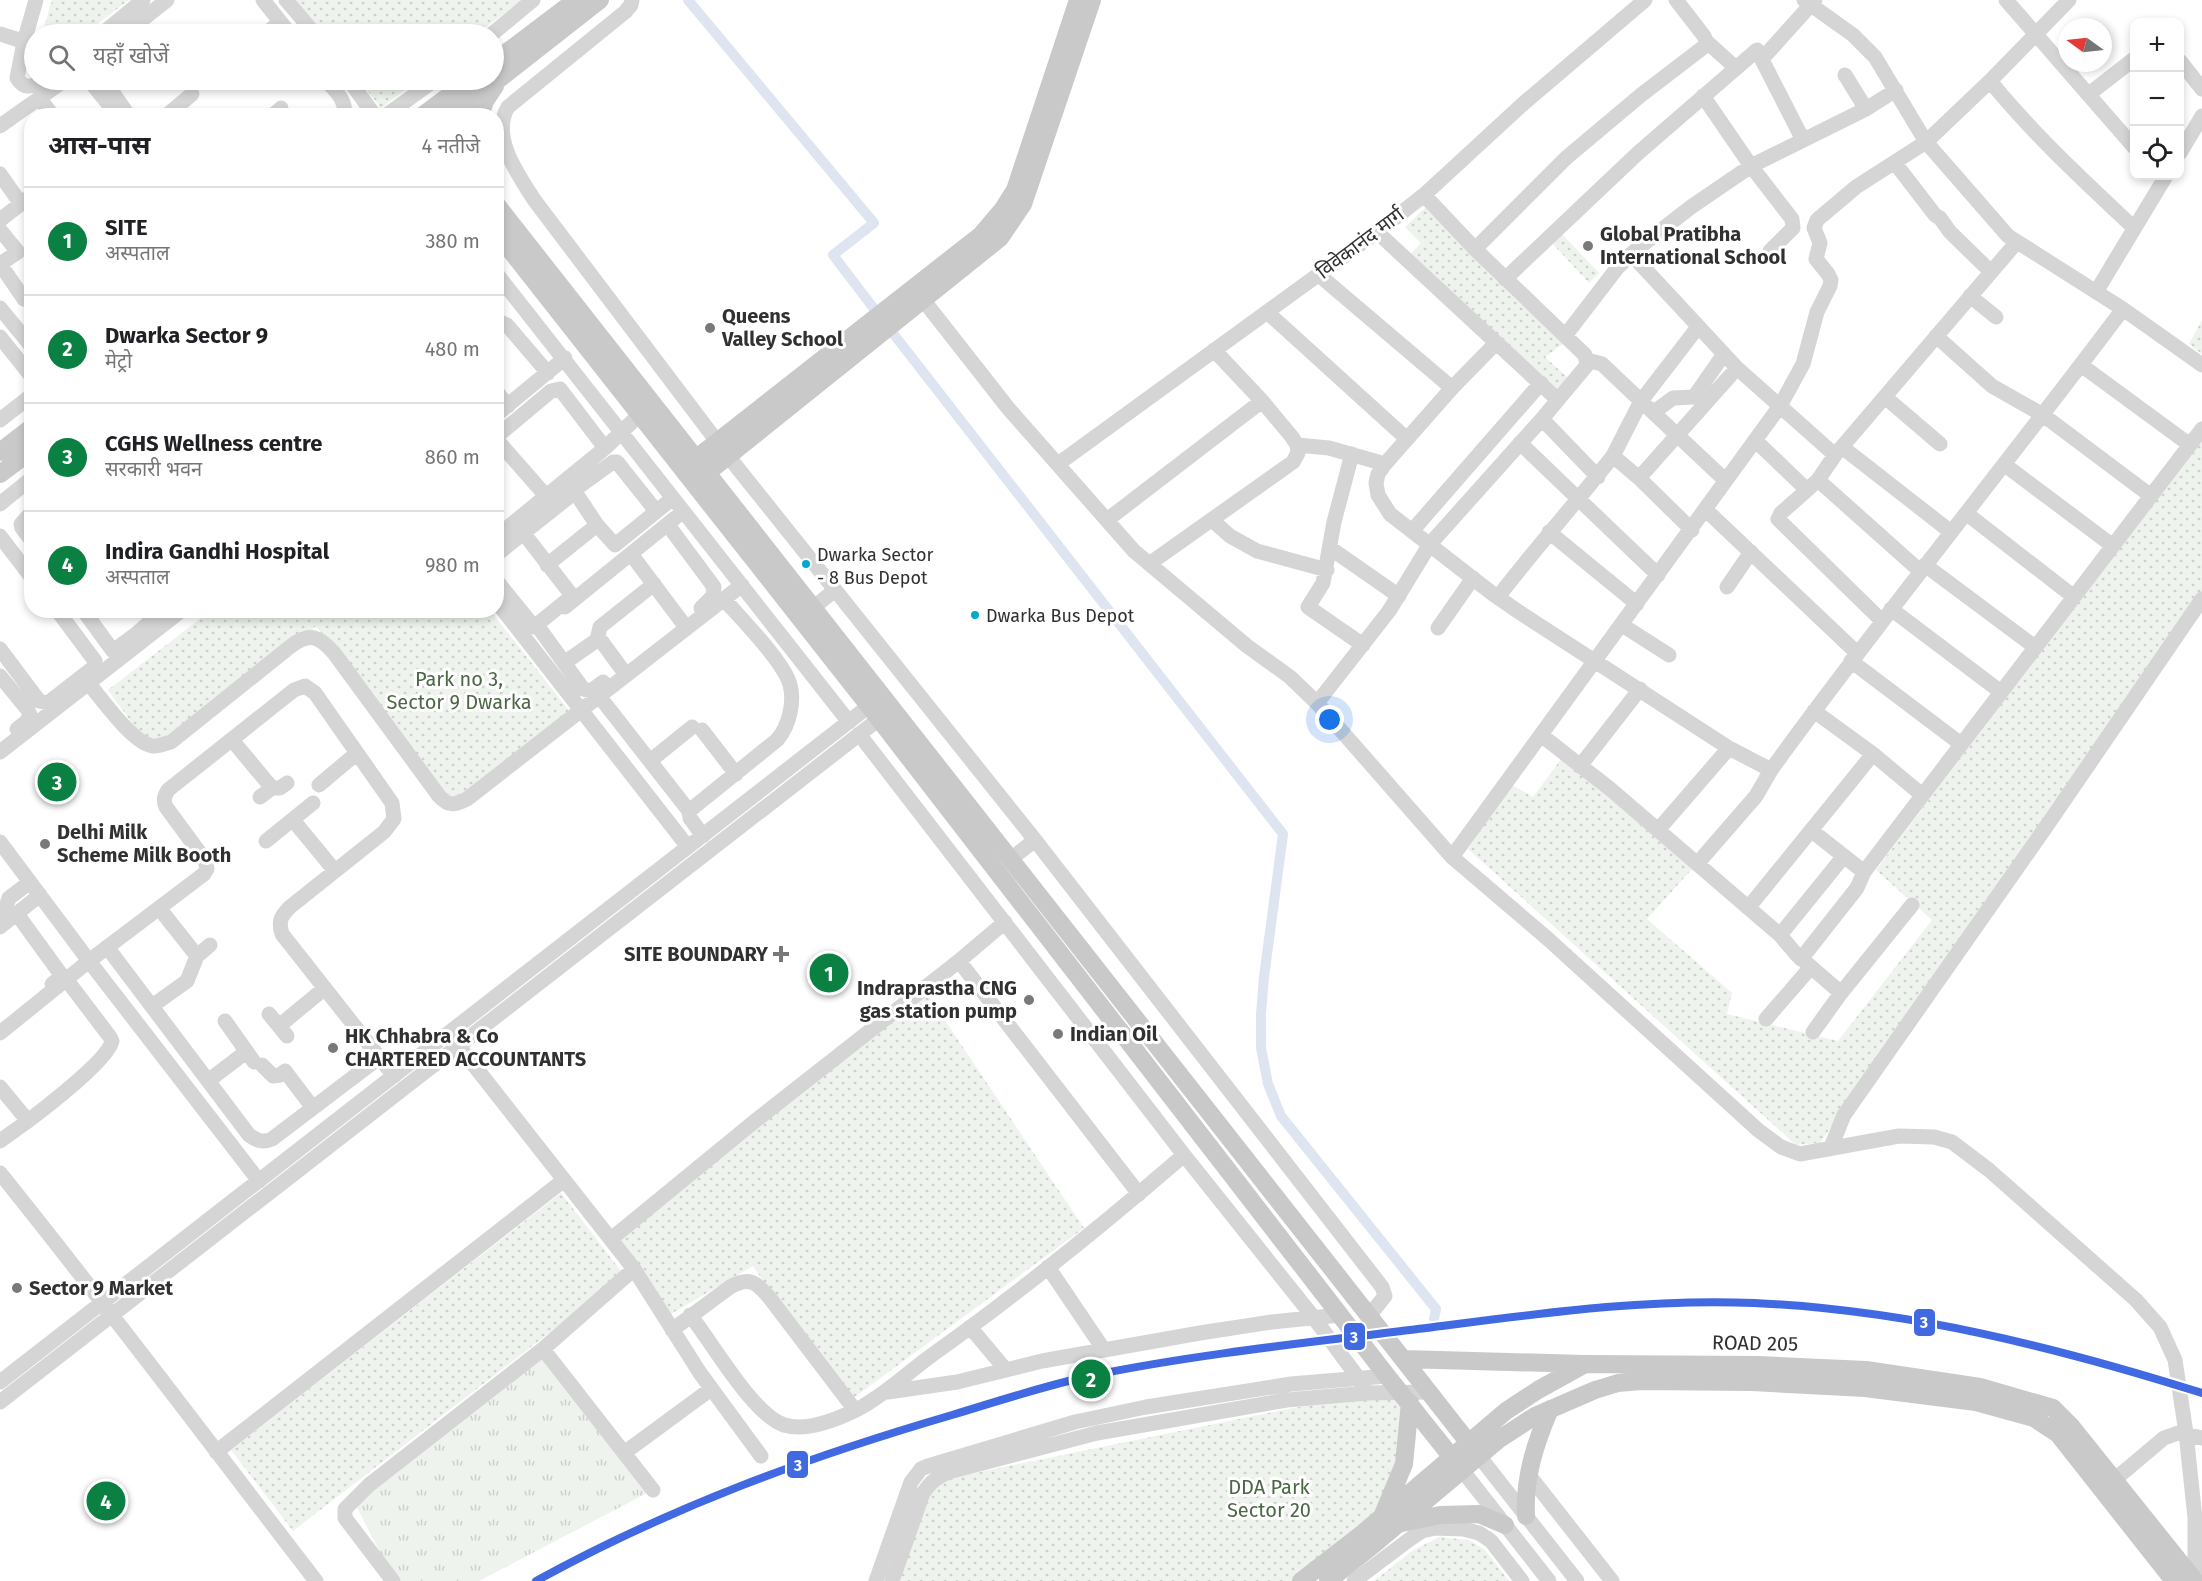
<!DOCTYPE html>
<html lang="hi">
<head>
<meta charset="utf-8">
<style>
  body { margin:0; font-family:"Fira Sans","Noto Sans Devanagari",sans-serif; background:#f6f6f6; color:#202124 }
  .controls { position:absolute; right:18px; top:18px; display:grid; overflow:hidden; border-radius:12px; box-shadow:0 3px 9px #0003 }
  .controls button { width:54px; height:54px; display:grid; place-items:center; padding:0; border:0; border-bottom:2px solid #e0e0e0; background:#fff; color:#202124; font:30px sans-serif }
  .compass { position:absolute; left:2058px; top:18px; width:54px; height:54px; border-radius:50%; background:#fff; box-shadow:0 3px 9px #0003; rotate:285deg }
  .you { position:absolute; left:1330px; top:720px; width:21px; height:21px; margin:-15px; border:4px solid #fff; border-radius:50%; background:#1a73e8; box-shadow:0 0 0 9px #1a73e833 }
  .badge { display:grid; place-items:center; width:39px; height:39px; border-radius:50%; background:#0b8043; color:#fff; font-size:20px; font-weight:700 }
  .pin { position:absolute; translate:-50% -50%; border:3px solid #fff; box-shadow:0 2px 6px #0006 }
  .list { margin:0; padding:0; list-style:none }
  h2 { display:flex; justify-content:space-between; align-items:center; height:78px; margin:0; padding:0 24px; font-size:26px }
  h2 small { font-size:20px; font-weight:400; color:#757577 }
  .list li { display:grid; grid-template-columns:39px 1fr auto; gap:18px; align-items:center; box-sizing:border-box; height:108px; padding:0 24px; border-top:2px solid #e0e0e0 }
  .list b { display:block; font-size:22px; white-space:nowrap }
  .list p { margin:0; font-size:20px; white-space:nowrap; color:#757577 }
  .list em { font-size:20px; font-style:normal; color:#757577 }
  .icon { flex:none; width:33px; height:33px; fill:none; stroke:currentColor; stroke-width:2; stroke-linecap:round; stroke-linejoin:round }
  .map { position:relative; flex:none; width:2202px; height:1581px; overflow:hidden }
  .search { position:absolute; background:#fff; box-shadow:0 3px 9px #0003; left:24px; top:24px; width:480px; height:66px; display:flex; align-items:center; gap:15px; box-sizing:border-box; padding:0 21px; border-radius:33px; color:#757577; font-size:22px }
  .panel { position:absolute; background:#fff; box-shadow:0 3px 9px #0003; left:24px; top:108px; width:480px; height:510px; border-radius:24px }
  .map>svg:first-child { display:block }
  .grass { fill:url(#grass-tufts) }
  .park { fill:url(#park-dots) }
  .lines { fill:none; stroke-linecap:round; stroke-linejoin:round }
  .canal { stroke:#dee4f0; stroke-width:10 }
  .minor { stroke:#d5d5d5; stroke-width:15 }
  .major { stroke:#c9c9c9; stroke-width:18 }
  .metro-1-casing { stroke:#fff; stroke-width:12 }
  .metro-1 { stroke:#4169e1; stroke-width:8 }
  .poi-dot { fill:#797979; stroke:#fff; stroke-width:2 }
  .bus-dot { fill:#00a9ce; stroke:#fff; stroke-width:2 }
  .labels { text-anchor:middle; stroke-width:6; stroke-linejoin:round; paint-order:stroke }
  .bus-label { font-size:18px; fill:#313131; stroke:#fff; text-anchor:start }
  .poi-label { font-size:20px; font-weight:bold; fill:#313131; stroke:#fff; text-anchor:start }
  .street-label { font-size:20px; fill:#313131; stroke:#fff }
  .park-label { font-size:20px; fill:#4a6843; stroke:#fff }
  .line-badge { stroke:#fff; stroke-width:2 }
  .badge-label { font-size:16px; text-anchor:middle; font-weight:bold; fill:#fff }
</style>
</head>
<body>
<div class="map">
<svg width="2202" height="1581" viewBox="0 0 2202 1581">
  <defs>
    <pattern id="grass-tufts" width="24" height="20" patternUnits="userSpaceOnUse" patternTransform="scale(1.5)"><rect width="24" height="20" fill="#eef3ed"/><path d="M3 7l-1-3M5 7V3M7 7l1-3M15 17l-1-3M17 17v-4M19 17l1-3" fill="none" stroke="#cdd1cc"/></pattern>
    <pattern id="park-dots" width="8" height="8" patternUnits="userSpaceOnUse" patternTransform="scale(1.5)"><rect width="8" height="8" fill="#eef3ed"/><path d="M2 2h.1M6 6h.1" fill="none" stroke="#cdd1cc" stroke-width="1.8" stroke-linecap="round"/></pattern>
  </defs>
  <rect width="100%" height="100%" fill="#fff"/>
  <path class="grass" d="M543,1349l110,141 -174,91h-84l-42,-81z"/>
  <path class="park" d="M52,0h77l-45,34h-42z
    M296,0h226l-45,34h-154z
    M359,80h59l-37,28z
    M1426,207l138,136 -19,14 24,22 -10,12 -151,-134 13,-14 -16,-16z
    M1562,234l37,39 -10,10 -37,-40z
    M2202,320v34l-13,-10z
    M2202,438v153l-382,552 -24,2 -328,-296 42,-65 23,13 29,-39 130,111 -45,50 85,74 -5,21 111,27 94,-121 -56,-50z
    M490,610l81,103 -115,93 -140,-180 -163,126 -45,-62 102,-79z
    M924,989l160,239 -236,174 -95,-136 -89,52 -53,-79z
    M561,1193l63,82 -331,256 -62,-81z
    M1367,1393h35l7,37 -26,86 -86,65h-404l37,-99z
    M1439,1537l30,3 16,10 24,31h-135l38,-30z"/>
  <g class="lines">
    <path class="canal" d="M688,0l186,223 -41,32 42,55
      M892,332l391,502 -19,143 -3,37v34l7,36 13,32 155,193 -2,10"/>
    <path class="minor" d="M36,0l-12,42 -7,36c7,12 16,9 27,2
      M263,0l27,34
      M286,0l29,34
      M632,0l-1,5 -6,7 -117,95c-18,30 11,69 27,94l193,255 307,384 347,447 3,9 -16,20
      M1804,0l49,35 22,22 51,85 82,94 115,73 79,56
      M2006,0l128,147
      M0,34l16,5
      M102,34l41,-34
      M124,34l43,-34
      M265,34l15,-12
      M492,34l41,-34
      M1706,41l30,27
      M1762,59l53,-59
      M2180,61l22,28
      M1845,75l21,34
      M89,80l21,26 3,10
      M104,80l25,36
      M326,80c8,10 22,21 18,36
      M349,80l26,36
      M1990,81c44,54 93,99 144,147
      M2089,94l45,-35
      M1703,96l48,70 41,53 1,9 -23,23
      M40,99l13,17
      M166,116l26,-22
      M272,116l9,-8
      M385,116l50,-36
      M0,126l65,-46
      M2180,153l22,-37
      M1895,163l40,52 5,3 10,14 41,40
      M0,174l16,23
      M0,220l32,-25
      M0,230l18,22 -18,12
      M1377,232l181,168
      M1475,249l91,-91 75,-63 64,-49 1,-5 -2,-5 -28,-36
      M1631,254l106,114 98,87 181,-212
      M0,264l24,35 8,3
      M496,273l353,449
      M1319,275l133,113
      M1505,279l132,-125 120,-104 46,90
      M917,292l91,116 126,143 113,95 43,31 27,26 135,154 96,82 210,191 23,17 19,7 99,-18 35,1 18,5 37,28 147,130 24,27 15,33 11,73 9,85v63
      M2096,292l70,-116
      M1970,296l26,21
      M0,308l32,39
      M1267,312l140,127
      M496,320l11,5 41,48
      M1565,336l53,-69 19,-18 54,-42 60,-41 115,-57 30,-19
      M1936,336l56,50 51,29 108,81
      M0,337l32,40
      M1496,343l-44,45 -67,76 -7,10 -2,9 2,12 12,19 103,80 29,20 207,134 42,22c113,-156 236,-306 352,-461
      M1587,360l15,4 39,37 57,-74
      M2081,365l109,80
      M496,391l12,15
      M1885,397l55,47
      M1654,412l19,-14 21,-1 30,-43
      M496,415l69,-57
      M1542,419l56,58
      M0,420l32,-25
      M496,437l55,-46 9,-2 45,59
      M496,439l50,57
      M1755,440l52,50 11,-10 102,91
      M1520,443l138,132
      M1297,445l32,3 56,16
      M1842,447l109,85
      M1352,454l-18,68 -11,61 -15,24 55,38
      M1058,464l319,-232 47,-37 100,-92 121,-103
      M2005,465l108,81
      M1639,478l98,-110
      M1818,480l17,-25
      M1807,490l-26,23 -3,6 104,102
      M0,504l32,-26
      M1706,510l151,143
      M656,511l-39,-49h-4l-36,26 -2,4 22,33 18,20 58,-47
      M32,512l-11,12 1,4 10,13
      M1966,513l108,84
      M1107,520l155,-119
      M1212,520l18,16 27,15 70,19
      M668,525l46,62 -1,9 -12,12
      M1692,530l-53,-52 -26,-22 28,-55 84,79
      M1412,531l129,-148
      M1549,532l88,72
      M522,534l53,-42
      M0,536l32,42
      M496,537l109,-89 35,-34
      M1330,548l69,48
      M631,554l51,68
      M496,555l25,-20h4l45,58 1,4 -37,30 -38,-47
      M1149,564l144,-102 5,-9 -1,-8 -5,-8 -30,-36 -48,-51
      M547,565l50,-40
      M1925,565l110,82
      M1727,587l24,-35
      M1498,597c37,-48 77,-93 115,-141
      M496,601l192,246
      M565,607l110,-89
      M814,607l21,-17
      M1891,609l110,83
      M83,610l30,41 23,-17 27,-24
      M1622,625l47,30
      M539,628l44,61 8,2 12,-9
      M1438,628l35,-50
      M597,640l3,-13 54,-43
      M0,649l39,52 9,2 45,-35 2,-7 -38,-51
      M1851,661l110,83
      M564,663l33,-23 5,2 19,26
      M0,676l28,34 2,5 -3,6 -10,8
      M89,684c13,15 44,60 64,62 5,1 13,-3 18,-4l120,-96c19,-14 28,-10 43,7l105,143c10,11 16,9 28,3l275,-214
      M599,696l90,115
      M1317,703l72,-92 41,-67 112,-125 45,-54 -2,-10 -110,-106 -51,-54
      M702,730l34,44
      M859,734l325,421 130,163 45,61 8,14
      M1541,735l68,53 171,147 16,19 45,39
      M232,740l40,48
      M0,752l182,-142
      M1873,754l49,41
      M650,761l42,-34
      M1580,766l60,-77
      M319,785l38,-32
      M260,797l12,-9h8l7,-5
      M293,820l42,51
      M1658,830l71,-82
      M1812,831l52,41
      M703,836l-13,-18 -1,-7 88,-71c13,-15 19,-42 11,-61 -11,-24 -46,-59 -64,-80
      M266,841l47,-38
      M0,842l89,119 170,220
      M1452,857l328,-451 23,-42 14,-52 13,-26 1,-6 -3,-6 -12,-15 4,-16 -6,-15 3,-8 39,-33 70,-45 64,-61 79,-81
      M1011,859l24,-19
      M1697,864l59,-68 15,-26
      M159,908l38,48
      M1748,908l125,-154 -59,-43
      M0,911l7,-7 2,-6 21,-16
      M17,914l45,62 -10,8
      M0,927l40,-32
      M1780,935l64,-79
      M107,947l142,188c8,6 14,8 23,4l108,-82
      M1801,959l56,-71 7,-16 338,-443
      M959,961l180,233
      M152,1006l35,-25 10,-25 13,-11
      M269,1014l18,22
      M1766,1019l45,-52
      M225,1021l29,41
      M279,1026l46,-38
      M1813,1032l28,-39 71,-88
      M0,1033l89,-72 115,-87 3,-5 -2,-9 -39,-53c-3,-7 -2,-10 2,-17l126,-100 11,-4 10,7 77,110 2,16 -10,13 -94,75c-9,9 -12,14 -8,27l112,142
      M458,1045l176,224 66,104 61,83
      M262,1065l11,11 7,-1 5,-4 28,37
      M208,1081l38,-29
      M0,1087l28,34c18,-14 80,-61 84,-80l-2,-4 -44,-58
      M0,1141l28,-20
      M1831,1147l13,-32 204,-291 154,-225
      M0,1173c108,134 211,272 316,408
      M611,1239l144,-118 204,-160 46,-39
      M1048,1267l56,83
      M690,1315c22,27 63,100 94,110 23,7 54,-6 74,-16 28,-15 48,-35 74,-54 87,-62 171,-130 252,-200
      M970,1327l36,43
      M672,1330l58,-43c19,-11 26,-5 39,10l86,113
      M543,1349l110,141
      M0,1382l878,-683
      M888,1392l69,-10 85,-21 158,-28 72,-11 68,-7
      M0,1402l888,-690
      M216,1452l348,-272
      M624,1453l87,-64
      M1479,1456l98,125
      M1462,1470l87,111
      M1528,1474l84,107
      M2107,1486l57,-48 14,-5 24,5
      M393,1581l-48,-63v-9l24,-24 174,-136 91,-80
      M876,1581l35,-99 10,-13 7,-3 147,-44 71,-15 145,-23 96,-8
      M892,1581l31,-88c8,-12 15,-17 29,-22l145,-38 190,-33 80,-7 62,-1
      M1354,1581l56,-42 12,-8 13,-3 28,1 16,4 12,8 31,40"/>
    <path class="major" d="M494,62l82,-62
      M422,116l48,-36
      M452,116l148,-116
      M480,116l5,-15 10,-15
      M496,204l983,1252
      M496,232l373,474 518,670 75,94
      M0,452l32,-25
      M689,464l292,-229 22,-26 12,-19 63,-190
      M0,474l32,-24
      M698,480l302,-242 23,-34 69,-204
      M1403,1359l181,5
      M1384,1512l20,-48 6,-61
      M1526,1516c-2,-38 9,-72 24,-107
      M1402,1523l38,-8 39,-1 26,11
      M1301,1581l62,-48 143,-122 32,-21 47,-26 173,1 108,5 114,17 73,21 18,18 124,155
      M1328,1581l45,-36 125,-105 37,-24 60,-26 23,-7 23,-2 111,1 113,6 111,14 58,16 24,16 116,147"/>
    <g class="metro-1-casing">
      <path id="metro-1" d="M536,1581c135,-74 269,-123 416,-166 47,-14 94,-30 142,-40 104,-21 211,-32 316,-45 114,-14 229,-32 344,-27 154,7 302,44 448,90"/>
    </g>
    <use href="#metro-1" class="metro-1"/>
  </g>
  <g class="poi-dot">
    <circle cx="1588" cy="246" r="6"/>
    <circle cx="710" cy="328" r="6"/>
    <circle cx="45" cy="844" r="6"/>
    <path d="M778 945h6v6h6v6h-6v6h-6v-6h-6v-6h6z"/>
    <circle cx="1029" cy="1000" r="6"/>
    <circle cx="1058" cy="1034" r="6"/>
    <circle cx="333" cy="1048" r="6"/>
    <circle cx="17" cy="1288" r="6"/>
  </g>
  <g class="bus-dot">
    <circle cx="806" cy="564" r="5"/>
    <circle cx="975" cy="615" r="5"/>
  </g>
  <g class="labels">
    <g class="bus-label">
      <text x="817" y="561">Dwarka Sector<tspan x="817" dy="23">- 8 Bus Depot</tspan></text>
      <text x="986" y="622">Dwarka Bus Depot</text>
    </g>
    <g class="poi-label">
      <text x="1600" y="241">Global Pratibha<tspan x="1600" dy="23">International School</tspan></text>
      <text x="722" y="323">Queens<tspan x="722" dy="23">Valley School</tspan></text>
      <text x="57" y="839">Delhi Milk<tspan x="57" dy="23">Scheme Milk Booth</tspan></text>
      <text x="768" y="961" text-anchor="end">SITE BOUNDARY</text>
      <text x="1017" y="995" text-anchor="end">Indraprastha CNG<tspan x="1017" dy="23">gas station pump</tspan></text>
      <text x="1070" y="1041">Indian Oil</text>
      <text x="345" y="1043">HK Chhabra &amp; Co<tspan x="345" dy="23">CHARTERED ACCOUNTANTS</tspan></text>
      <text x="29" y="1295">Sector 9 Market</text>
    </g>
    <g class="street-label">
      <text transform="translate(1360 243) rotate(-37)" y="7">विवेकानंद मार्ग</text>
      <text transform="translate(1755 1343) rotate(1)" y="7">ROAD 205</text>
    </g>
    <g class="park-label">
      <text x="459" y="686">Park no 3,<tspan x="459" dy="23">Sector 9 Dwarka</tspan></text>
      <text x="1269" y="1494">DDA Park<tspan x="1269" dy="23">Sector 20</tspan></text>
    </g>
  </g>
  <g class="line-badge">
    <rect x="1913" y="1308" width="23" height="29" rx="6" fill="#4169e1"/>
    <rect x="1343" y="1322" width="23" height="29" rx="6" fill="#4169e1"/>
    <rect x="786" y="1450" width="23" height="29" rx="6" fill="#4169e1"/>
  </g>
  <g class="badge-label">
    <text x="1924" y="1328">3</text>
    <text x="1354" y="1343">3</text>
    <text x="798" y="1471">3</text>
  </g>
</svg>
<div class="controls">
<button>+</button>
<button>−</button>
<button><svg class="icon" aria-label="locate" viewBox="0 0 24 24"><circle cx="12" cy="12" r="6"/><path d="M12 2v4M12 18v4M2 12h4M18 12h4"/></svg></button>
</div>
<svg class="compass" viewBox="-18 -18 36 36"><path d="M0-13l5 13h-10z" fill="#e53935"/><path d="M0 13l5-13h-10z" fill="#757577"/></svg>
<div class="you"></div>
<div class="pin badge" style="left:829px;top:973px">1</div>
<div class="pin badge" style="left:1091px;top:1379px">2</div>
<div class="pin badge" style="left:57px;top:782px">3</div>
<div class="pin badge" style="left:106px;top:1501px">4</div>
<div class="search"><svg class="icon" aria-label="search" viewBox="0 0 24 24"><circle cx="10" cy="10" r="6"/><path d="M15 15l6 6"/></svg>यहाँ खोजें</div>
<section class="panel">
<h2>आस-पास<small>4 नतीजे</small></h2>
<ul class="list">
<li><span class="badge">1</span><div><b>SITE</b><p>अस्पताल</p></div><em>380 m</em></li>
<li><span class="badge">2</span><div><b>Dwarka Sector 9</b><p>मेट्रो</p></div><em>480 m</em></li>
<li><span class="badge">3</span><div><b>CGHS Wellness centre</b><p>सरकारी भवन</p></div><em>860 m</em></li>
<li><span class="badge">4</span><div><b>Indira Gandhi Hospital</b><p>अस्पताल</p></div><em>980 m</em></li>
</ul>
</section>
</div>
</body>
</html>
